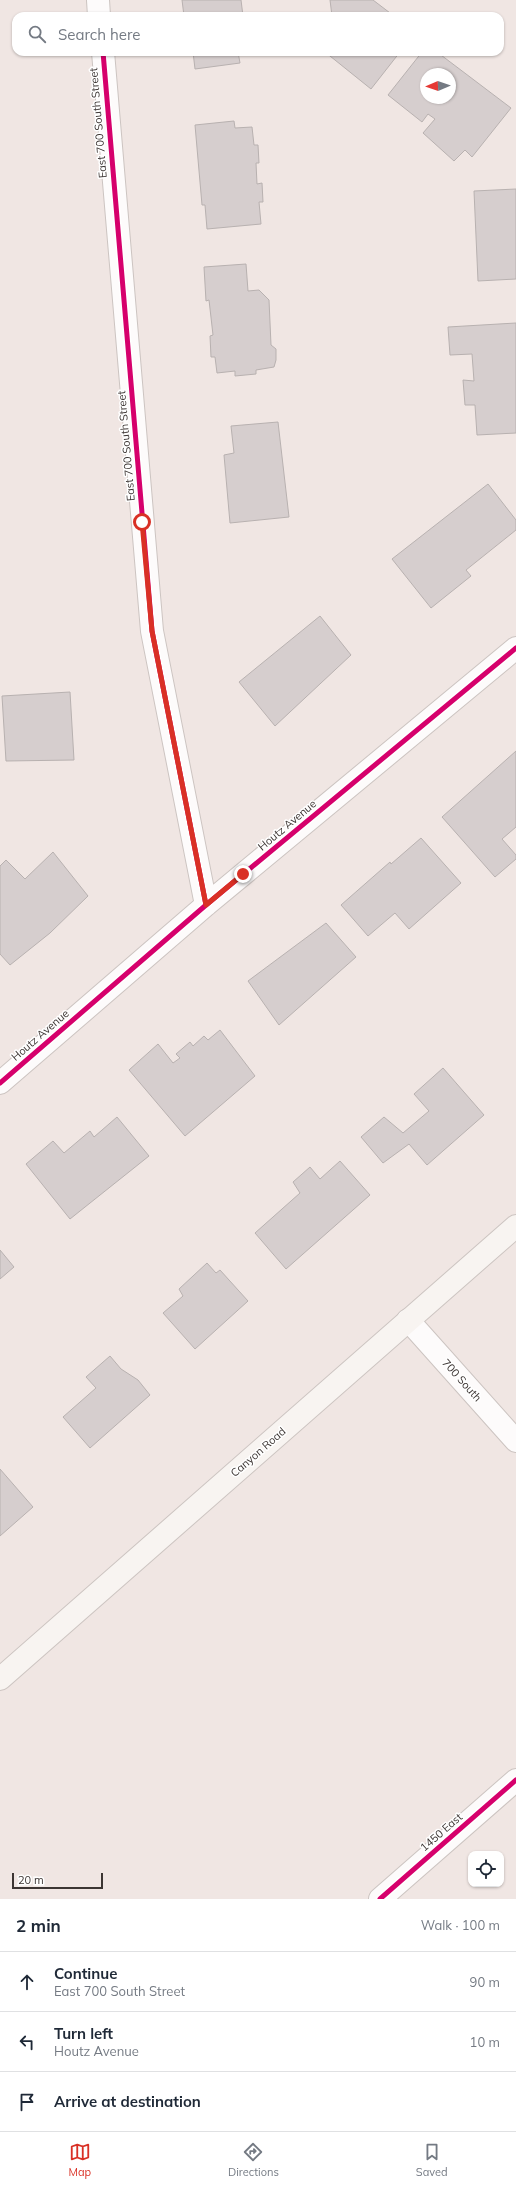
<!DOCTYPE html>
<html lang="en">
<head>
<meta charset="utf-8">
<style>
  body { margin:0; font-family:Mulish,sans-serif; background:#f2f2f3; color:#1f2937 }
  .controls { position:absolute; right:12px; bottom:12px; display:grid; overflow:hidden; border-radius:8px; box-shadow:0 1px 3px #0004 }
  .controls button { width:36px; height:36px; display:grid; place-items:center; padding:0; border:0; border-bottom:1px solid #e0e1e3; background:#fff; color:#1f2937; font:20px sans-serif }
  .compass { position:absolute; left:420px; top:68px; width:36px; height:36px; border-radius:50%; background:#fff; box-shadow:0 1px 3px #0004; rotate:268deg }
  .scale { position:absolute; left:12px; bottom:10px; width:91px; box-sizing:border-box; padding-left:4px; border:2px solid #3c3533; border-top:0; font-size:11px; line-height:14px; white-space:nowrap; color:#3c3533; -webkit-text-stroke:3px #fff; paint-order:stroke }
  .stop { position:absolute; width:12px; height:12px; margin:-9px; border:3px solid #d93025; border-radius:50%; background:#fff }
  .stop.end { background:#d93025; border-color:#fff; box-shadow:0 1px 4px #0008 }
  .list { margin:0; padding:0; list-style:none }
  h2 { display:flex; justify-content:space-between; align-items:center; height:52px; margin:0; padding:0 16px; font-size:17px }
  h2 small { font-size:13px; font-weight:400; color:#747a83 }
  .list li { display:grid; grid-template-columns:26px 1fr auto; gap:12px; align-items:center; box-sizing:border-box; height:60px; padding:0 16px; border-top:1px solid #e0e1e3 }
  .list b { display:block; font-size:15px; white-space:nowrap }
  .list p { margin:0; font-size:13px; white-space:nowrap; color:#747a83 }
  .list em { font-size:13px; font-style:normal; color:#747a83 }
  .icon { flex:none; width:22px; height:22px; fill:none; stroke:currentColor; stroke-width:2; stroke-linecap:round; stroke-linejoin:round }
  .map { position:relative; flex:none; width:516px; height:1899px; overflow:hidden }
  .search { position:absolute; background:#fff; box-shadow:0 1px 3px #0004; left:12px; right:12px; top:12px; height:44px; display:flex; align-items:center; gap:10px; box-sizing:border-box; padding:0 14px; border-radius:12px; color:#747a83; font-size:15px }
  .sheet { height:232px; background:#fff }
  nav { display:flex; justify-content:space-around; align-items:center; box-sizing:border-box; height:56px; border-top:1px solid #e0e1e3; background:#fff; font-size:11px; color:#747a83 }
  nav a { display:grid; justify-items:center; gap:2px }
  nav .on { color:#d93025 }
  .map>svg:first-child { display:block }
  .building { fill:#d6cece; stroke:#b8b1b0; fill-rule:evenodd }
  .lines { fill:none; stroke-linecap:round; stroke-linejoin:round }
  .street-casing { stroke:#ccc4c1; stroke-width:24 }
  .secondary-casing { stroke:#ccc4c1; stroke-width:24 }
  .street { stroke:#fdfbfb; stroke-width:22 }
  .secondary { stroke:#f8f4f1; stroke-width:22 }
  .cycleway-casing { stroke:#fff; stroke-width:8 }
  .cycleway { stroke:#d6006c; stroke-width:5 }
  .route { stroke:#d93025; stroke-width:5 }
  .labels { text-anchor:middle; stroke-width:3; stroke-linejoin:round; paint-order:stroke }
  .street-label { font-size:11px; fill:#3c3533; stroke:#fff }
</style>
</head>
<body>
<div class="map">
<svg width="516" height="1899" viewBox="0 0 516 1899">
  <rect width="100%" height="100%" fill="#f0e6e3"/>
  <path class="building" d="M182,0h59l2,16h-59z
    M330,0h43l21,16h-62z
    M193,52h45l2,11 -45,6z
    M325,52h75l-29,37z
    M422,52h15l74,56 -39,49 -7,-7 -11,11 -31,-28 12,-14 -7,-5 -6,8 -34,-27zM426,74h24v24h-24z
    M234,121l1,7 17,-1 2,18h4l1,18h-3l1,21 5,-1 1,19h-4l2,22 -54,5 -2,-24h-3l-7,-80z
    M516,189v90l-38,2 -4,-90z
    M246,264l2,27 11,-1 10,10 2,45 5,4v11l-2,7 -18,3v4l-21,2v-5l-18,2 -2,-16h-4l-1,-21 3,-1 -4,-35 -3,1 -2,-34z
    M516,323v110l-39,2 -2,-30h-10l-2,-25 11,1 -2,-27 -22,1 -2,-28z
    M278,422l11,95 -59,6 -6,-68 10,-2 -3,-27z
    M488,484l28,36v10l-50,40 5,6 -40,32 -39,-49z
    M320,616l31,39 -76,71 -36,-44z
    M70,692l4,68 -68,1 -4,-65z
    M516,751v76l-14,12 14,16v4l-21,18 -53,-60z
    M421,838l40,45 -52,46 -14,-16 -27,23 -27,-31 49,-43 1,2z
    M53,852l35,44 -38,37 -40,32 -10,-11v-88l6,-6 19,19z
    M326,923l30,34 -77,68 -31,-44z
    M220,1030l35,46 -70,60 -56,-66 29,-26 15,19 7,-5 -4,-4 14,-12 3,4 11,-10 4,4z
    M443,1068l41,47 -57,50 -18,-21 -26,19 -22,-26 23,-20 19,16 26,-22 -15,-17z
    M117,1117l32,39 -79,63 -44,-55 27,-23 11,12 26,-22 4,6z
    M340,1161l30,34 -84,74 -31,-36 45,-40 -7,-11 17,-15 10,12z
    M0,1250l14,17 -14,12z
    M207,1263l9,10 4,-3 28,31 -53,48 -32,-36 20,-17 -4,-7z
    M110,1356l11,13 17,11 12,15 -60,53 -27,-31 33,-29 -10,-11z
    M0,1469l33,38 -33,29z"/>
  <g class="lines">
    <g class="street-casing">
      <path id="street" d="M98,0l1,16
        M103,52l49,579 54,274
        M0,1083l206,-178 310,-257
        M408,1320l108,121
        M380,1899l136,-119"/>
    </g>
    <g class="secondary-casing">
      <path id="secondary" d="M0,1679l516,-453"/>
    </g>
    <use href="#street" class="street"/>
    <use href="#secondary" class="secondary"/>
    <g class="cycleway-casing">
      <path id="cycleway" d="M103,52l49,579 54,274
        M0,1083l206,-178 310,-257
        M380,1899l136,-119"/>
    </g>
    <use href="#cycleway" class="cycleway"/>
  </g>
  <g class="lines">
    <path class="route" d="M142,522l10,109 54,274 37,-31"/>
  </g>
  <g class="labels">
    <g class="street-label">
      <text transform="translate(98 123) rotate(-95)" y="4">East 700 South Street</text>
      <text transform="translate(126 446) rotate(-95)" y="4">East 700 South Street</text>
      <text transform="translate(287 825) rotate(-40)" y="4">Houtz Avenue</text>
      <text transform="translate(40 1035) rotate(-41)" y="4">Houtz Avenue</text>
      <text transform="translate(462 1380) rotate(48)" y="4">700 South</text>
      <text transform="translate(258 1452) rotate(-41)" y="4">Canyon Road</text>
      <text transform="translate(441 1832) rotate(-41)" y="4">1450 East</text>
    </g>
  </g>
</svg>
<div class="controls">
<button><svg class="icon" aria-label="locate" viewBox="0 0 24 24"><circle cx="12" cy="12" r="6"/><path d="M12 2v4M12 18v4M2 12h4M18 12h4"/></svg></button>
</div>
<svg class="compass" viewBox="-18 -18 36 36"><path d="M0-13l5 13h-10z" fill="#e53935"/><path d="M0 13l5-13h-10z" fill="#747a83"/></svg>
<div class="scale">20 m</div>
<div class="stop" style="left:142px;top:522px"></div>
<div class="stop end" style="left:243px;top:874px"></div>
<div class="search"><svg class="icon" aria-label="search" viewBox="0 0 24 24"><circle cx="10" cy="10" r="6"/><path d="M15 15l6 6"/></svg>Search here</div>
</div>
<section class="sheet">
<h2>2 min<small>Walk · 100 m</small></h2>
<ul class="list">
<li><svg class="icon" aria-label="ahead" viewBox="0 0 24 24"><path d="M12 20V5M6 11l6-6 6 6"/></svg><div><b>Continue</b><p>East 700 South Street</p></div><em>90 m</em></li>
<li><svg class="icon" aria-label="left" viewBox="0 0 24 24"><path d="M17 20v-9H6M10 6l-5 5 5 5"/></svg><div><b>Turn left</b><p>Houtz Avenue</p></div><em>10 m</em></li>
<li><svg class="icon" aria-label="arrive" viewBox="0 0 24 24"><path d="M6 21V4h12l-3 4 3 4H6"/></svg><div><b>Arrive at destination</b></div></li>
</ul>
</section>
<nav>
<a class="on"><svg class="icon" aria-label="map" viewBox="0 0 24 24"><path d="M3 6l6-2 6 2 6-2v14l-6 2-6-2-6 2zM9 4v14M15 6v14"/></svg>Map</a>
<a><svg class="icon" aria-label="directions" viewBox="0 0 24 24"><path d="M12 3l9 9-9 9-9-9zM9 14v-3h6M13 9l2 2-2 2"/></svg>Directions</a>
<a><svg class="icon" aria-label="saved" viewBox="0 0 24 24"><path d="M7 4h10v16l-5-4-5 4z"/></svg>Saved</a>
</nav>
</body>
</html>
